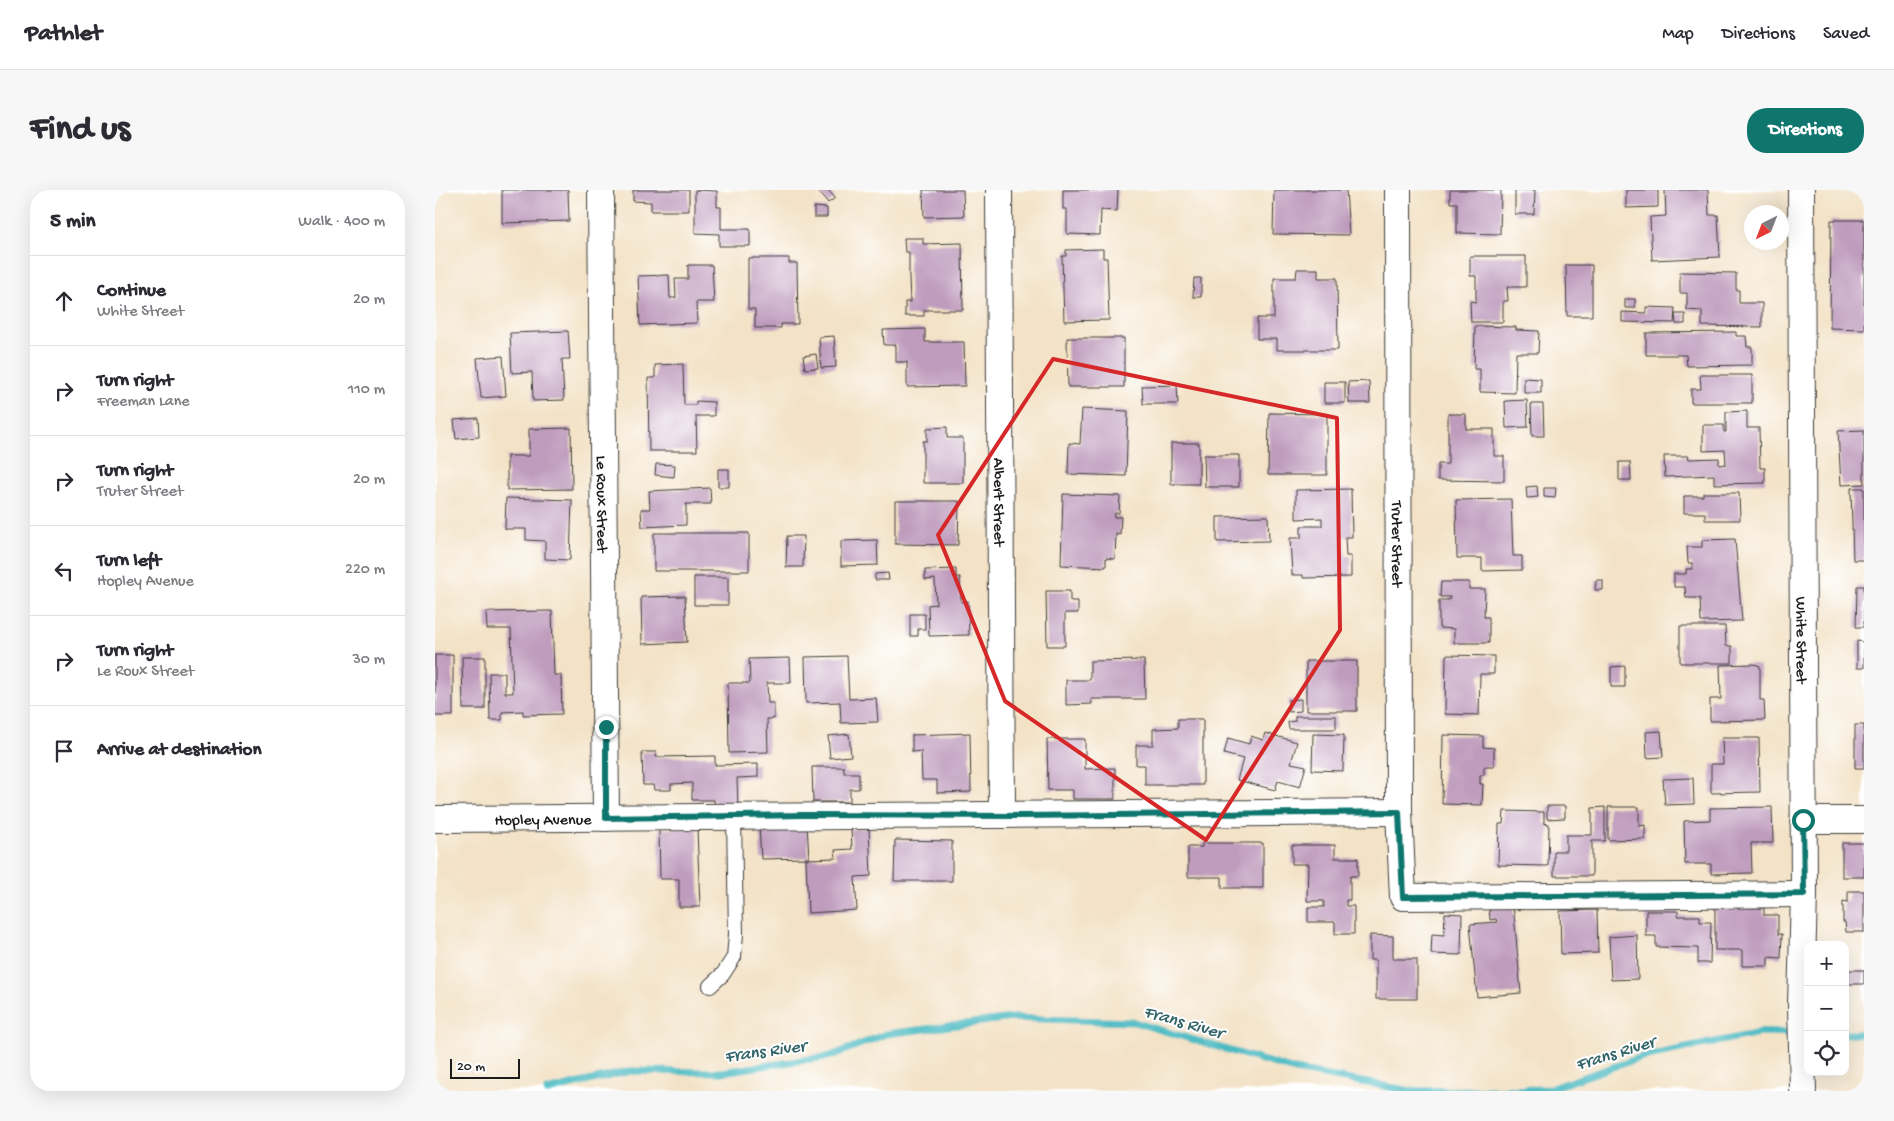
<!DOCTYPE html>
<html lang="en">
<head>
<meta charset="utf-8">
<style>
  body { margin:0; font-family:"Gochi Hand",sans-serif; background:#f7f7f7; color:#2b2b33 }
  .controls { position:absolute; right:15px; bottom:15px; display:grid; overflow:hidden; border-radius:10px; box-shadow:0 5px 20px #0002 }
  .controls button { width:45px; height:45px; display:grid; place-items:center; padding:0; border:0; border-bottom:1px solid #e1e1e2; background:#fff; color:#2b2b33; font:25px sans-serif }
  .compass { position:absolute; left:1309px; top:15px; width:45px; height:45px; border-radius:50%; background:#fff; box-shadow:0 5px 20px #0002; rotate:222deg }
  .scale { position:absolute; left:15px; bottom:12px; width:70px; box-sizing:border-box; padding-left:5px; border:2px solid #1c1c1c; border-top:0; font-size:14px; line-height:18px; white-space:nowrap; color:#1c1c1c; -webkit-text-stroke:4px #fff; paint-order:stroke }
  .stop { position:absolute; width:15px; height:15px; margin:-11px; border:4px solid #0f766e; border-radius:50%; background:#fff }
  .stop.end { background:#0f766e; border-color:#fff; box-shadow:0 1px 5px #0008 }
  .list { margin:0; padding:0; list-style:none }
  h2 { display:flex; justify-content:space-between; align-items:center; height:65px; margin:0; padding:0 20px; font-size:21px }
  h2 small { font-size:16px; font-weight:400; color:#7c7c81 }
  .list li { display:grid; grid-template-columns:32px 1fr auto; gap:15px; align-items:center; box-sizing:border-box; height:90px; padding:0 20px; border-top:1px solid #e1e1e2 }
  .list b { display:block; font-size:19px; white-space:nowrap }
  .list p { margin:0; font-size:16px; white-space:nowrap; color:#7c7c81 }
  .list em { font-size:16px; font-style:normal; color:#7c7c81 }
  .icon { flex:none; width:28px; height:28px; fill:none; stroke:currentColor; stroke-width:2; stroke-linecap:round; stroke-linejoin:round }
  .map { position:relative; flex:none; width:1429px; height:901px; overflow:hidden; border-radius:20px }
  header { display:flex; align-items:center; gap:30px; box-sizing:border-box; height:70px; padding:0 25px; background:#fff; border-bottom:1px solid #e1e1e2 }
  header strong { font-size:24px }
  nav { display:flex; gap:28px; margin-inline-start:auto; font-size:18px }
  .intro { display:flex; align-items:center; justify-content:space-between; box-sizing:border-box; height:120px; padding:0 30px }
  h1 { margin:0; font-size:35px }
  .button { padding:12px 22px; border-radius:20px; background:#0f766e; color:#fff; font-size:18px; font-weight:700 }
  main { display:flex; gap:30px; padding:0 30px }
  aside { flex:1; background:#fff; border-radius:20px; box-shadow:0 5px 20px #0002 }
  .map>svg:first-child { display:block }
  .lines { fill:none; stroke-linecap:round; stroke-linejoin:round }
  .stream { stroke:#4bbac2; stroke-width:7 }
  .building { fill:#bf9cbd }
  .service-casing { stroke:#3c3a36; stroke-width:16 }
  .minor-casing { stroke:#3c3a36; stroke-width:28 }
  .service { stroke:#fff; stroke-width:14 }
  .minor { stroke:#fff; stroke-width:26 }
  .route { stroke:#0f766e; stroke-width:6 }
  .marked { fill:none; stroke:#d62828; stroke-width:4; stroke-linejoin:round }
  .labels { text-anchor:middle; stroke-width:4; stroke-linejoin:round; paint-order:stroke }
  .street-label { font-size:16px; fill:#1c1c1c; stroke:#fff }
  .water-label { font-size:18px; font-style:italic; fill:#316367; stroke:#fff }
</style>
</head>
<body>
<header>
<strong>Pathlet</strong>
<nav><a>Map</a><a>Directions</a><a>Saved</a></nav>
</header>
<div class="intro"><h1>Find us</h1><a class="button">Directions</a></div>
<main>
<aside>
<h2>5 min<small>Walk · 400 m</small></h2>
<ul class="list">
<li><svg class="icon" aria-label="ahead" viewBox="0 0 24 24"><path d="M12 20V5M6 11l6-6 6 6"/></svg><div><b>Continue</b><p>White Street</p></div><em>20 m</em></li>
<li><svg class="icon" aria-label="right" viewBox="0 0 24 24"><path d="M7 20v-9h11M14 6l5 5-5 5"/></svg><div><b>Turn right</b><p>Freeman Lane</p></div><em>110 m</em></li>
<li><svg class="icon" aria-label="right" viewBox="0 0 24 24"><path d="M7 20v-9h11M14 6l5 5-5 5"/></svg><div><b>Turn right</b><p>Truter Street</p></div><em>20 m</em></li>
<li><svg class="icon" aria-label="left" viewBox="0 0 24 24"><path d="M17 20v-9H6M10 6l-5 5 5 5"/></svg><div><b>Turn left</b><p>Hopley Avenue</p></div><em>220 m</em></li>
<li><svg class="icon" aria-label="right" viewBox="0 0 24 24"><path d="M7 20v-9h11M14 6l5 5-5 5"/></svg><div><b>Turn right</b><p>Le Roux Street</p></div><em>30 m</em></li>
<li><svg class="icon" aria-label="arrive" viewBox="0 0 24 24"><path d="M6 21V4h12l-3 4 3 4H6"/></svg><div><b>Arrive at destination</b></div></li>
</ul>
</aside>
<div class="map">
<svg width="1429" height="901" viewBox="0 0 1429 901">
  <rect width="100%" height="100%" fill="#fff"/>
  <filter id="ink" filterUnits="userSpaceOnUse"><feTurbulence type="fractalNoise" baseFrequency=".02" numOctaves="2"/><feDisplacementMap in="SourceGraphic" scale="10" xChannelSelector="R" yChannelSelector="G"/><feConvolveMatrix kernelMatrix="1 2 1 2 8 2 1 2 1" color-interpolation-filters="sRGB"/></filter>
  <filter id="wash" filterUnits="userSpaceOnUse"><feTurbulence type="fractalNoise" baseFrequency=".0096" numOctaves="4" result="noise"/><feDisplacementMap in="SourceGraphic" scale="20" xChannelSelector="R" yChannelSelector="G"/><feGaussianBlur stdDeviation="1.12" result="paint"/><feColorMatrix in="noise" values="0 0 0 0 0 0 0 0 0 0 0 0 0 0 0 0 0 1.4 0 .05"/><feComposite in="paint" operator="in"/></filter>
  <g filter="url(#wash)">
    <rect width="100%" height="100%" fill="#f3e2c6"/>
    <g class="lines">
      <path class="stream" d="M1410,844h19
        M112,901l83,-20 92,1 109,-16 55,-22 126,-16 122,4 161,48 117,21 137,-2 93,-32 122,-25 32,1"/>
    </g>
    <g id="blocks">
      <path class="building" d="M67,0h66l1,31 -67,2z
        M198,0h56v21h-38v-9l-18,-1z
        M260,0l22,1v16h4v22h29v17h-31v-12l-24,-1z
        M386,0h7l7,8 -7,5 -9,-11z
        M488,0h40l1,26 -40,1z
        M628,0h55l-1,21 -16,-1 -1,25 -33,-1v-25h-4z
        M839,0h72l3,45 -76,-1z
        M1015,0h51l-1,44 -43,-1v-30h-7z
        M1080,0h20l-1,24h-19z
        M1191,0h32v17l-32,1z
        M1230,0h43l1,25h9l2,42 -68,3 -2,-43 16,-1z
        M379,17l13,1v9h-13z
        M1396,30h33v109l-34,-1z
        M469,48h19v6l39,-1 1,67h-39v6h-19v-14h5l-1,-25v-25h-4z
        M668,59v9h4l2,62 -45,1 -2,-65h4v-6z
        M1035,66h56v31h-19l1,14h-5v21h-32l-1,-21 6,1v-26h-6z
        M313,68h41v5h8l1,61h-17v4h-26v-19h-7z
        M253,75h24l2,37h-18l1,21 -57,2 -2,-49 31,-1 1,23h6l-1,-19h13z
        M1131,75h26v51h-25z
        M862,79h21v9h19l1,72h-61v-11h-20v-21h17v-40h22z
        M1245,82l56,1v17h3v13h23v24l-60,-1v-15l-15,-1v-17h-7z
        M759,88h7v19h-8z
        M1190,109h10v9h-10z
        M1211,117l29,1 -1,15 -52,-1v-10l24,1z
        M1240,124h10v10h-9z
        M1040,136l41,1v3l23,1 -1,22h-22l-1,40 -35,-1v-23h-6z
        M490,139v13h39l1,44 -58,1v-25h-11v-17h-12l-1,-15z
        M133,141l2,28h-8l2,41 -31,1 -1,-29 -20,1 -2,-40z
        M1301,142v4h10l1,11h5v18l-65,1 -1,-11h-40v-22z
        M399,146l2,31 -15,1 -2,-31z
        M632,148h57v49h-56z
        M381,164l2,14 -13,1 -2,-13z
        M68,166l3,40 -25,2 -4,-40z
        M248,174l1,41h12v-4l18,1v14h-18l1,35h-48l-1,-73h7v-13z
        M1265,185h52v28h-61v-14h10z
        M1089,188l17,1v14h-17z
        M934,191l1,22h-21l-1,-21z
        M889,192h21v21h-21z
        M742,195l1,19h-35l-1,-18z
        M1092,210l1,27 -22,1 -1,-27z
        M1096,214h12l1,32h-12z
        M647,219l46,2 -2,65 -58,-2 1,-31 11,1z
        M1312,221v17h12l1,40h5v15l-51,1v-9l-49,2 -1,-21h24l1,3 30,-1v7l7,-1 -1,-14 -22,1v-26h21v7h2v-20z
        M834,223l58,1v61h-59z
        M1013,224h18v15h28v27h10v25l-66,-1v-16h10z
        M43,228l1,19 -23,2 -2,-19z
        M512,237v11h16v45h-40v-42h4v-13z
        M136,238l1,61 -65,1v-34h22v-27z
        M1429,240v54l-23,1 -3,-54z
        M736,253h28v41h-28z
        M769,265h35v32h-34z
        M1184,272h11l1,18h-12z
        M221,274l19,1 -1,12 -19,-2z
        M283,279h11v18h-11z
        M1102,296l1,11 -11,1 -1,-11z
        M275,298l1,16h-25v21l-44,2 -1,-18h9l-1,-18z
        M1109,298h12l-1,10 -11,-1z
        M1416,298h13v72h-11z
        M916,299l1,48h-7l1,19h5v21l-48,1v-3h-11l-2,-37h11v-12h21v-8l-26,1v-29z
        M1268,303h36l1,27h-35v-7h-21v-17h19z
        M628,304l57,2 -1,17h-4l-1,4h7l-1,18 -4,-1 -1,25 -9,-1v9l-45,-2z
        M71,308l66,2 -2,60 -25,-1v-18l-19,-1v-11h-21z
        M1076,309l2,57h9v14l-40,1v-13h-25l-1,-58z
        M460,311h64l-1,44 -63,-1z
        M833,326l1,25 -52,1v-25z
        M219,343h95v38h-95z
        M352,346h17l-1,31h-17z
        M1300,349l7,82 -41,1 -1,-24h-14l-1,-11h-11v-13h12v-5h6v-6h-4l-1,-16h15v-7z
        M442,350l1,25 -37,1v-25z
        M521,379v8h4l1,25 7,-1 1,34 -40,1 -1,-31 8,-1 -1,-25 -10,1v-10z
        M453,383l1,7h-14v-6z
        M259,387h34v28h-34z
        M1161,390h7v10h-8z
        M1006,392h28v7h16l-1,28h5v26h-35v-14l-15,-1v-28h10l1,-3h-10z
        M1422,396h7v41h-8z
        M611,401h24v10h8v12h-13v33h-18z
        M250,406l2,46 -45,2 -1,-47z
        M117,421l2,64h7l1,39 -39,1v-4l-21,1v8h-12l-1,-47h16v20h8l-2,-64h-24l-1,-17z
        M475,424h15v15h-7v7h-8z
        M1245,436h45l1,20h6v17h-52z
        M1422,451l7,1v26h-7z
        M0,465h18v61h-18z
        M1011,465l48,1v18h-14l-1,41 -34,-1z
        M412,466l2,43 27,-1 2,24 -37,1 -1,-21 -34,1 -1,-46z
        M27,467h23v52h-22z
        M355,468l1,25h-24l1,20h6v16h-7l1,33 -39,1 -1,-70h22l-1,-24z
        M709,470l1,39h-54l1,5 -26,1v-25h24v-19z
        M871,471h51v50h-51z
        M1319,474l6,2v34h4l1,20 -55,1v-22h11l-1,-34z
        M1190,476v21h-14v-20z
        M866,509v12l-12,1 -1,-12z
        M860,526h41v13h-47l-1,-7 7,-1z
        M743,529h25v66h-58v-20h-9v-20h17v-16l25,-1z
        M1420,535h9v43h-9z
        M1226,541l2,26 -16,1 -1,-26z
        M535,543l1,59 -34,1v-13h-15l-1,-29 -9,1v-17z
        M830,543l32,9 -6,21 15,3 -6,21 -22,-6 -3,9 -38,-10 6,-21 -19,-5 4,-16 21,6 2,-8 12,4z
        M414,544l2,22 -21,2 -2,-22z
        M878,544l31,1 -1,36 -31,-1z
        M1008,545l40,1v11l11,1v19h-10v8h-4v9h3l-1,21 -40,-1z
        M1287,548h37l1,54 -49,1v-29h12z
        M612,549h38v30l30,-1v31h-42v-9h-25z
        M207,562h14v5l59,-1v9l43,-1v13l-21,1 1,30h-23l-1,-8h-22v-17l-21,1v6h-17l-1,-5h-10z
        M377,577h32v6h15v16h-9v13h-37z
        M1258,588l1,26 -29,1 -2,-26z
        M1112,616h18v12l-18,1z
        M1170,617v34h-13v35h-38v-25h12v-16h26v-27z
        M1173,617h31v19l6,-1v14l-37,1z
        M1337,617l1,36h-22l1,30 -41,1v-10h-26l-1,-43 26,-1v-12z
        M1069,621l40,1v11l5,1 -1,42 -50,-1 1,-41h4z
        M372,635l2,33 -48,1 -2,-33z
        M262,638l3,79h-21v-28h-19l-1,-50z
        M434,638l2,48 -16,1 2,33 -49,3 -2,-54 30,-1 -1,-8 17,-1 -1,-20z
        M460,650l57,1v40h-58z
        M767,653h61v45h-41v-11h-34v-30h14z
        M1407,653h22v34h-22z
        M857,655h43v13h23v18h-8v24h-4v6h8v28h-19v-12h-27v-15h16v-6h-17l1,-37h-16z
        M1413,701h16v41h-18l-1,-10h-2v-21l5,1z
        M1078,713l8,90 -44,4 -7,-73 27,-2 -1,-3 -6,1 -1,-15z
        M1280,717l49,1v7h14v19h4l-1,24 -13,-1v9h-26v-16h-27z
        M1162,720l1,43 -37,1 -1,-43z
        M1211,721h32v5h22v6h11l-1,41h-12v-15l-42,-1v-11h-10z
        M1010,723l17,1 -1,41 -30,-1 1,-20 12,1z
        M935,745l23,1v23h24v40h-41v-39h-6z
        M1202,745l1,44 -27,1 -2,-43z
        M1414,780h15v14h-15z"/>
    </g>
  </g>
  <g filter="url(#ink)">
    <use href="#blocks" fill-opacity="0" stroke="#3c3a36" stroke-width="1"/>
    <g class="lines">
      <g class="service-casing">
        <path id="service" d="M275,796l13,-12 11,-17 2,-23 -2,-117"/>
      </g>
      <g class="minor-casing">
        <g id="minor">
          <path id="s1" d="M166,0l5,628"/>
          <path id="s2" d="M564,0l3,625"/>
          <path id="s3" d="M963,0l1,622 4,85 401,-3"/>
          <path id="s4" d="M1366,0l3,704 -3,111 2,86"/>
          <path id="s5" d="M0,629l964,-7"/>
          <path d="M1368,630h61"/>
        </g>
      </g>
      <use href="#service" class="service"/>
      <use href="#minor" class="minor"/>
    </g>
  </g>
  <g class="lines" filter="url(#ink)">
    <path class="route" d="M171,537v91l198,-3 216,1 379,-4 4,85 401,-3 -1,-74"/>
  </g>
  <path class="marked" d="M618,169l284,59 3,212 -134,210 -201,-139 -67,-166z"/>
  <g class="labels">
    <g class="street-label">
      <text dy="6" stroke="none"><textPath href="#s2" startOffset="312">Albert Street</textPath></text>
      <text dy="6" stroke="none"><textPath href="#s1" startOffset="314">Le Roux Street</textPath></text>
      <text dy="6" stroke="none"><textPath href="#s3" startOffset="354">Truter Street</textPath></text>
      <text dy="6" stroke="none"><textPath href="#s4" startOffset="450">White Street</textPath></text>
      <text dy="6" stroke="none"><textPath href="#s5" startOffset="108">Hopley Avenue</textPath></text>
    </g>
    <g class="water-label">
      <text transform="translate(749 831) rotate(16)" y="6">Frans River</text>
      <text transform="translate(330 860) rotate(-8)" y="6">Frans River</text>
      <text transform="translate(1180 862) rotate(-17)" y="6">Frans River</text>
    </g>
  </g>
</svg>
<div class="controls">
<button>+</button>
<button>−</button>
<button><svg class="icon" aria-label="locate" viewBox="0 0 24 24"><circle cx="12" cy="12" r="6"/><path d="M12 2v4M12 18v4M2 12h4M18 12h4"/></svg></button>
</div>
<svg class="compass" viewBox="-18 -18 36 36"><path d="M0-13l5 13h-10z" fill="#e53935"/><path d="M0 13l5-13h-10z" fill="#7c7c81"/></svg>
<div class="scale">20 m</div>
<div class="stop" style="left:1368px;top:630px"></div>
<div class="stop end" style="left:171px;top:537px"></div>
</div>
</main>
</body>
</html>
